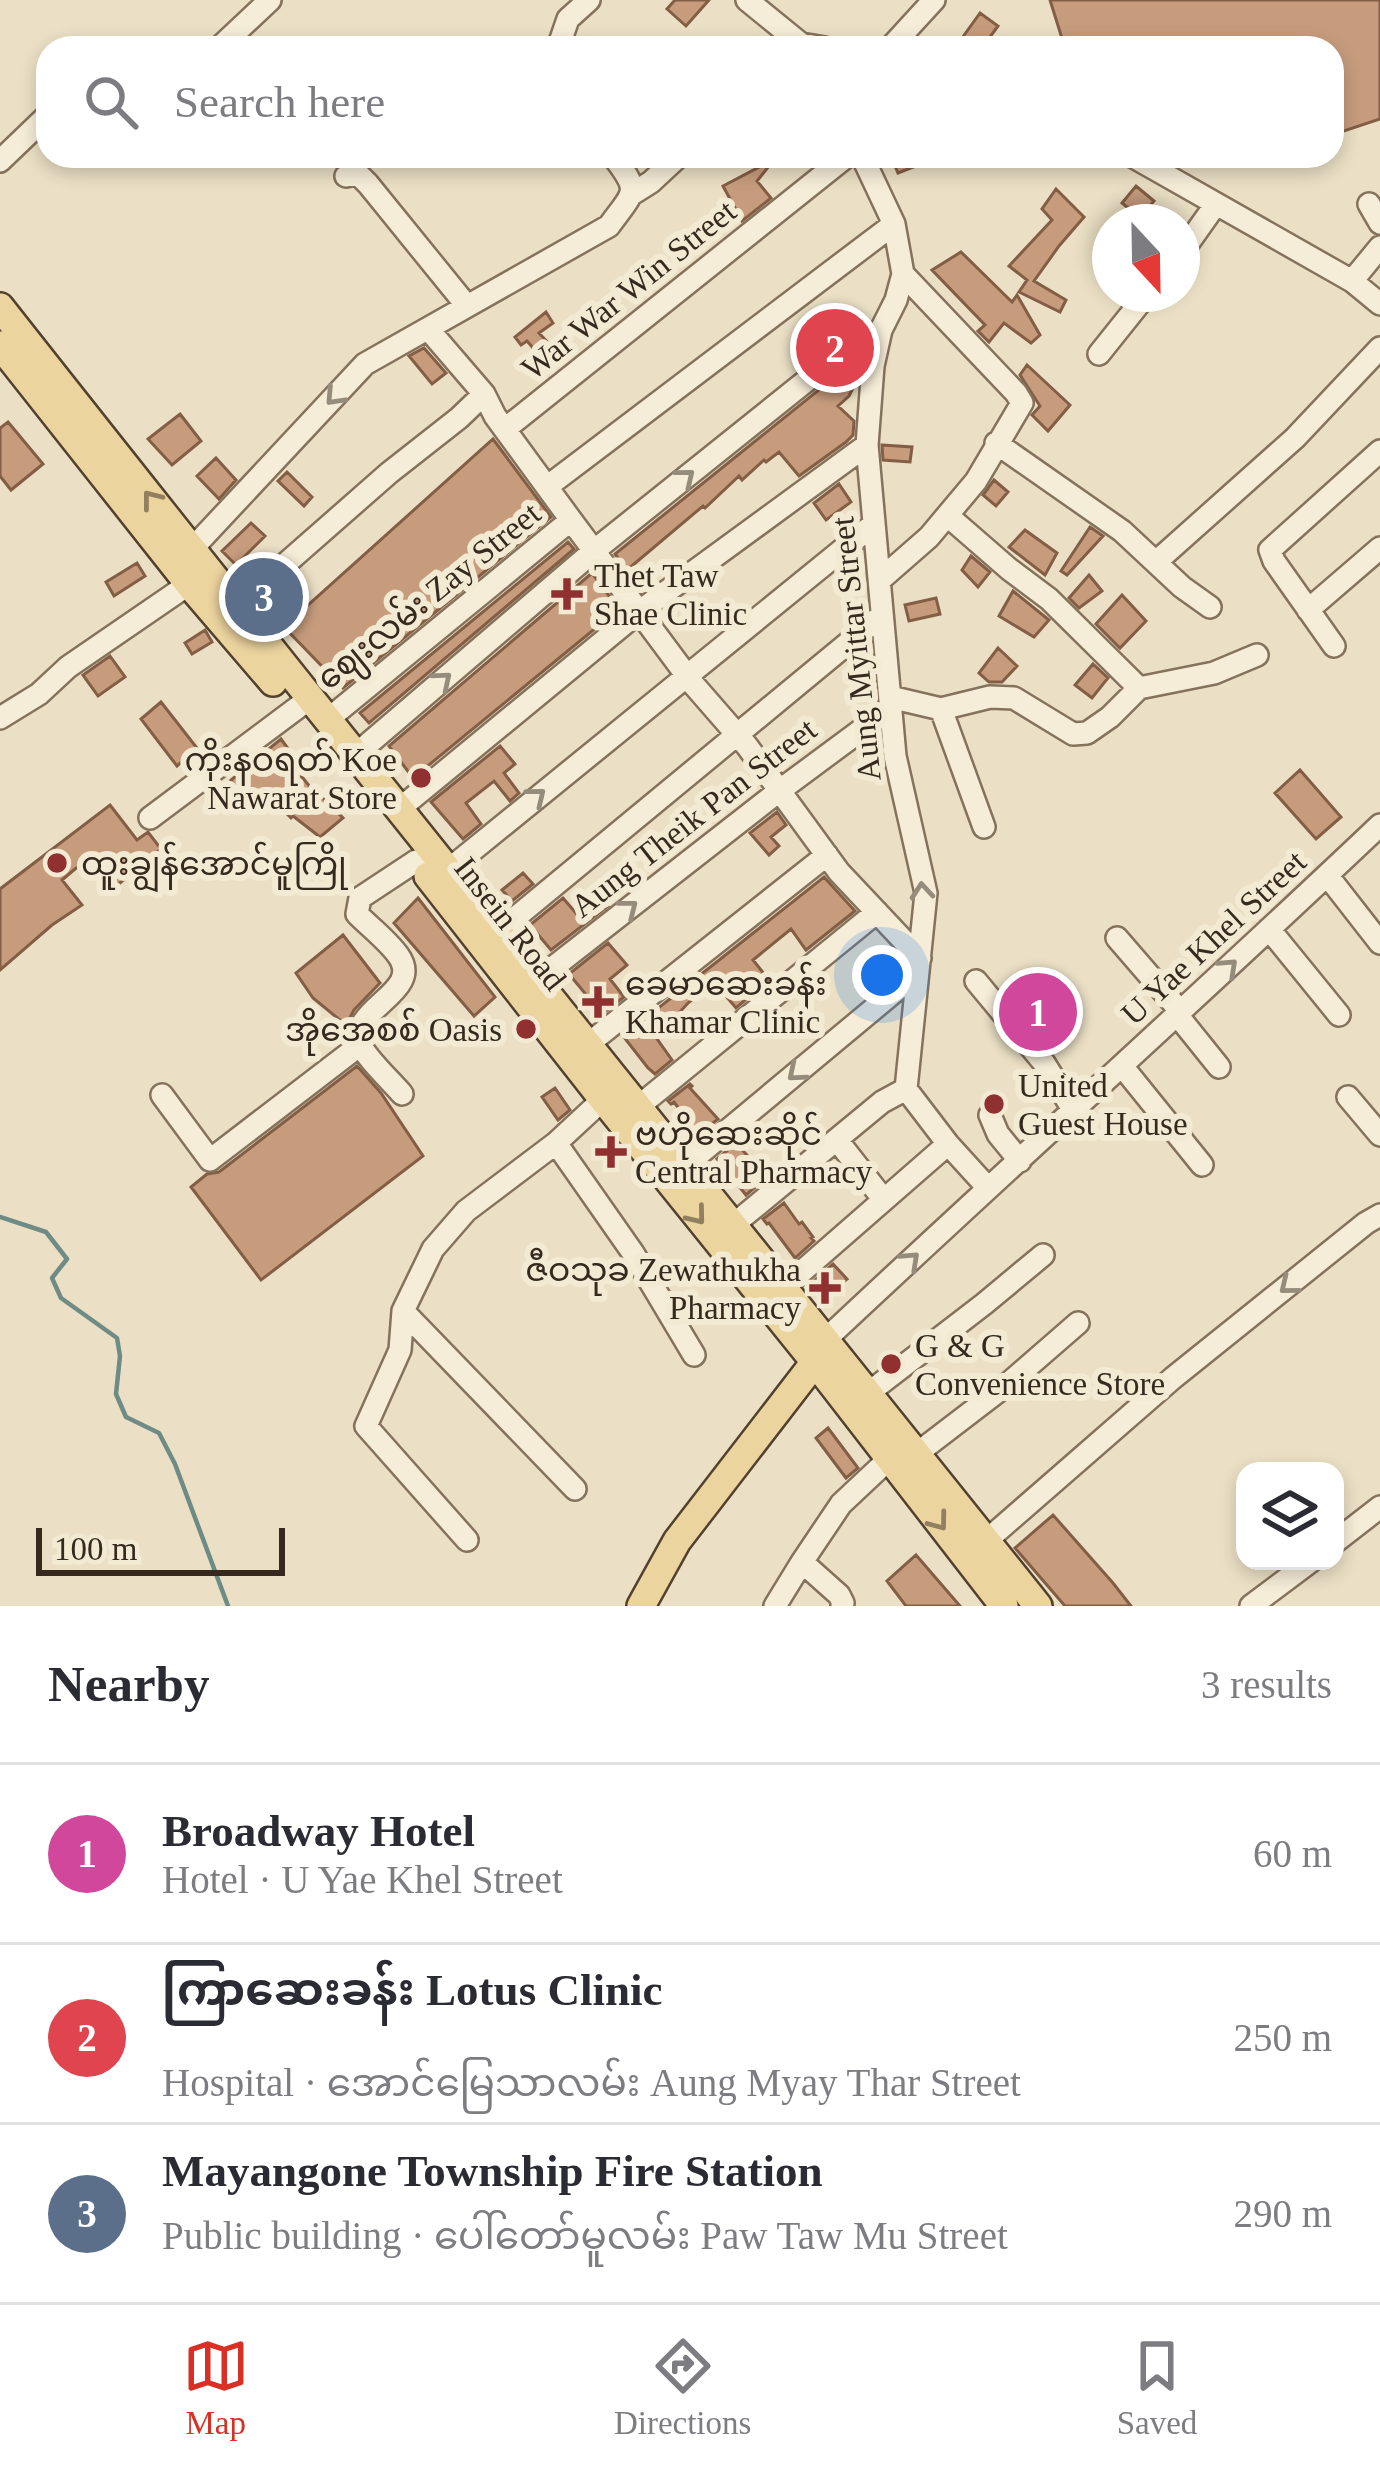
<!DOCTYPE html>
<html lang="en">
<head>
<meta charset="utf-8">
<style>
  body { margin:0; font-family:"Times New Roman","Noto Sans Myanmar",serif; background:#f2f2f3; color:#2b2b33 }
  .controls { position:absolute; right:36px; bottom:36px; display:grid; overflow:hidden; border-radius:24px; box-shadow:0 6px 18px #0003 }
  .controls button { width:108px; height:108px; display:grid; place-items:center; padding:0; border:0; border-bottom:3px solid #e1e1e2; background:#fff; color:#2b2b33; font:60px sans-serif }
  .compass { position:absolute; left:1092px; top:204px; width:108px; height:108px; border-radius:50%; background:#fff; box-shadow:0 6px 18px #0003; rotate:158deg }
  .scale { position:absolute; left:36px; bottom:30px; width:249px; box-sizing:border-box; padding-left:12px; border:6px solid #362a1f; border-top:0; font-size:33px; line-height:42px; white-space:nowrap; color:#362a1f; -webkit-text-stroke:9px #f3ead4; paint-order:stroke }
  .you { position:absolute; left:882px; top:975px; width:42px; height:42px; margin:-30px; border:9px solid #fff; border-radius:50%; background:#1a73e8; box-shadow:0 0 0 18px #1a73e833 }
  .badge { display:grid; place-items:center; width:78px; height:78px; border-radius:50%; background:#d93025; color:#fff; font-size:39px; font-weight:700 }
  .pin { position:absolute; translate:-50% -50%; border:6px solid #fff; box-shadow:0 3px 12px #0006 }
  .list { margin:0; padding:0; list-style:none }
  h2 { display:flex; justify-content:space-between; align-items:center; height:156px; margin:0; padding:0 48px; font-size:51px }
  h2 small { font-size:39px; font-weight:400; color:#7c7c81 }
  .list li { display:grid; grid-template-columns:78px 1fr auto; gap:36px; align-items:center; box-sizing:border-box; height:180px; padding:0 48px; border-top:3px solid #e1e1e2 }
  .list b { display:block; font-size:45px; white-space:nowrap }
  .list p { margin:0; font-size:39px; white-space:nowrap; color:#7c7c81 }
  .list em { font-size:39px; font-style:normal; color:#7c7c81 }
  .icon { flex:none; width:66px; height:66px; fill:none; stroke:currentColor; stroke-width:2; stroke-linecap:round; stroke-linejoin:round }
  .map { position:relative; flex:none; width:1380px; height:1606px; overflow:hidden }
  .search { position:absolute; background:#fff; box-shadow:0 6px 18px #0003; left:36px; right:36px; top:36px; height:132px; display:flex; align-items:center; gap:30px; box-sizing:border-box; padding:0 42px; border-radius:36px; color:#7c7c81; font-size:45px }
  .sheet { height:696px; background:#fff }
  nav { display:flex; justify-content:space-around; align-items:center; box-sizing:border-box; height:168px; border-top:3px solid #e1e1e2; background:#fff; font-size:33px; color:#7c7c81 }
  nav a { display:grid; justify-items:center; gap:6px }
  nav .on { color:#d93025 }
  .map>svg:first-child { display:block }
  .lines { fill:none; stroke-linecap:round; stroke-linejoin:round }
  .stream { stroke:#6e8c85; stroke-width:4.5 }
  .building { fill:#c79c7d; stroke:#835d44; stroke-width:3 }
  .minor-casing { stroke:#85725c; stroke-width:26 }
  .major-casing { stroke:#534130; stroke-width:32 }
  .minor { stroke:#f6edd8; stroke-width:21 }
  .major { stroke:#ecd49f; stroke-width:27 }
  .oneway { stroke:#968c7c }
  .oneway2 { stroke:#917f5f }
  .poi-dot { fill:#903031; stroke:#f3ead4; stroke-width:4.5 }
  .labels { text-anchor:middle; stroke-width:12; stroke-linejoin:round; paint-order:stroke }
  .street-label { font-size:33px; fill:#362a1f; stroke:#f3ead4 }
  .poi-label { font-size:33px; fill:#362a1f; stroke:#f3ead4; text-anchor:start }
</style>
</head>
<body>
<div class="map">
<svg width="1380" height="1606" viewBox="0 0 1380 1606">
  <rect width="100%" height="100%" fill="#ebe0c5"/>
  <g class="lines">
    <path class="stream" d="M0,1217l46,15 21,27 -15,19 9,20 56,40 3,18 -4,38 10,23 33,16 16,31 53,142"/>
  </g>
  <path class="building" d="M675,0h34l-23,26 -19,-17z
    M1050,0h330v119l-48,16v-87h-238l-1,-4 -28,4z
    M980,13l18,13 -16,22h-13l-9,-7z
    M748,156h29l-20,25 14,17 -29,23 -19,-35 36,-19z
    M891,156h47l1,1 -41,16z
    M1136,186l18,15 -14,17 -18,-15z
    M1056,189l28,28 -25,29 -25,35 32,19 -6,12 -41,-20 8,-12 -18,-14 43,-46 -10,-11z
    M961,252l51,50 5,-7 23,40 -9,8 -27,-20 -15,19 -11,-11 7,-6 -53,-55z
    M546,312l7,11 -14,10 13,14 -11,10 -14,-16 -6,4 -6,-8z
    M821,324l14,15 -12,9 -12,-14z
    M424,348l22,25 -14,11 -23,-28z
    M1027,365l43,40 -22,26 -16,-16 8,-9 -20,-31z
    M846,368l11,12 -8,16 -11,10 16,15 -1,14 -7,7 -47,34 -20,-24 -13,10 -2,-2 -22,20 -3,-4 -34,32 -2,-2 -76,64 -12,-16z
    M180,414l21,27 -29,24 -24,-26z
    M8,422l35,42 -32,26 -11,-14v-48z
    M493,439l58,78 -208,171 -59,-61 4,-4 -18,-25 18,-16 20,23z
    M882,445l30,2 -2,15 -27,-2z
    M216,458l20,22 -17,19 -22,-23z
    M287,472l25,25 -8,9 -26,-25z
    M994,480l14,12 -12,14 -13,-11z
    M839,484l12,18 -25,18 -12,-17z
    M251,523l14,13 -29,29 -14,-14z
    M1090,527l13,9 -36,39 -6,-4z
    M1025,530l32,23 -12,22 -36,-28z
    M568,542l6,7 -205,174 -9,-10z
    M971,556l19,16 -12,15 -16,-17z
    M137,563l8,13 -31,20 -8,-14z
    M592,573l27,36 -206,169 -24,-32z
    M1089,575l13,16 -23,17 -10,-10z
    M1013,591l36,29 -15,17 -35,-21z
    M1122,595l24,26 -26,27 -24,-24z
    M936,598l4,16 -31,7 -4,-16z
    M205,630l7,12 -20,12 -7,-11z
    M998,648l19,18 -15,16h-13l-10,-9z
    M110,656l15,21 -27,19 -15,-21z
    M1093,664l15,14 -16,20 -17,-13z
    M161,702l36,46 -20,18 -36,-47z
    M281,739l22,30 -5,3 21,26 2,-2 22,22 -23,19 -27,-21 -2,2 -24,-24 -18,14 -18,-28z
    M500,746l15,18 -11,9 15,20 -9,8 -16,-20 -28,22 15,21 -18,15 -32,-37z
    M1300,770l41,47 -25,22 -41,-46z
    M110,805l27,35 11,-8 13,17 -46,38 -23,-30 -17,12 -13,11 20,25 -30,20 -52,45v-81z
    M777,812l9,13 -15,12 8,9 -10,9 -19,-22z
    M523,873l10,11 -21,17 -10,-11z
    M824,877l31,34 -49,39 -15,-21 -38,31 16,20 -33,28 -22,-26 -26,21 -10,11 2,2 -25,20 17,24 -17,14 -7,-6 -25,-32z
    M418,898l77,99 -21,19 -80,-93z
    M563,898l17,20 23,-18 5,6 -57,44 -21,-25z
    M343,935l37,48 -26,27 -8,15 -33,-27 -17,-25z
    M608,943l19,22 -17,14 14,18 -22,17 -33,-40z
    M1034,976l43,52 -27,18 -44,-53z
    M357,1066l24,27 42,63 -162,124 -70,-93 16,-13 12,-2z
    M690,1084l2,2 -2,2 28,31 -20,16 -24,-33 -3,2 -3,-3z
    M555,1088l15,22 -12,10 -16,-23z
    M736,1143l31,34 -21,18 -29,-36z
    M784,1203l15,21 3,-2 11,15 -2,1 3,3 -19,17 -26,-35 -2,1 -4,-5z
    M833,1264l14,15 -22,17 -11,-15z
    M828,1428l30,40 -12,10 -30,-40z
    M1053,1515l60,68 18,23h-66l-50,-58z
    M916,1555l44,51h-54l-19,-25z"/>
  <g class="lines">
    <g class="minor-casing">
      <path id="minor" d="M747,0l54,44 24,4
        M219,48l51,-48
        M558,48l10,-29 21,-19
        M890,48l44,-48
        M862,156l32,68 9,50 -7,26 -15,30 -8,36 -6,79 28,311 31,137 -20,196 42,55 40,44
        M1132,156l220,125 28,23
        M0,161l48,-46
        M346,176l12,-2 10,10 99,122
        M632,194l19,-12 28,-26
        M1369,204l11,19
        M1182,252l34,-48
        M1352,281l28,-34
        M429,330l55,64 11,22 76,104 122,164 54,62 92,126 81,86
        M1099,354l48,-60
        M505,429l342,-273
        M996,443l126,88 60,56 28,20
        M548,486l346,-262
        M948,516l61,53 40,30 90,89
        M191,550l174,-186 244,-138c26,-36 32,-33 4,-70
        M1156,562l139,-124 85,-90
        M881,579l48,-42 47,-56 46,-78 -6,-10 -113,-119
        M1308,610l72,-62
        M225,617l164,-144 70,-55 25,-24
        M1334,646l-60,-85 -4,-11 110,-99
        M890,697l51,12 49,-12 24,1 59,36 14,-1 23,-16 29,-29 75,-15 43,-18
        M941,709l43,118
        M0,718l39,-24 29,-27 121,-83
        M326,721l245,-201
        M354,756l241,-206 246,-197 40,-23
        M398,810l242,-199 227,-166
        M150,818l159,-119
        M447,871l427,-347
        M1327,875l53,68
        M1269,929l70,86
        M498,932l384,-317
        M1117,938l64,74
        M537,980l242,-189 112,-83
        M976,981l68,82 30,48
        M1178,1016l41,51
        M578,1052l249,-197
        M1122,1066l80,99
        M402,1094c-10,-12 -38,-38 -42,-51 -10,-36 65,-51 38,-88 -11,-15 -28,-28 -41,-41l3,-16 56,-37
        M162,1095l48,65 150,-115
        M1348,1097l32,38
        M639,1106l238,-194
        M990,1115l8,19 22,27
        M837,1140l47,60
        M556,1143l77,110 61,102
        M686,1165l232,-193
        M733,1225l149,-123 24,-13
        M783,1288l165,-144
        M403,1311l172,178
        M819,1355l6,-15c184,-173 372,-341 555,-515
        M867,1394l117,-90 59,-49
        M915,1455l94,-72 69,-60
        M467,1540l-101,-114 34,-76 3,-39 30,-62 33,-38 90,-68 55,-51
        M986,1541l187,-163 193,-155 14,-8
        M1335,1542l45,-35
        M775,1606l27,-44
        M842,1606l1,-3 -4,-8 -37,-33 39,-58 49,-46
        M1251,1606l60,-45"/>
    </g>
    <g class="major-casing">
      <path id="major" d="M0,307c343,436 692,866 1038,1299
        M0,345l189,239 84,98
        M428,876l174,222 213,264 189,244
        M641,1606l36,-65 138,-179"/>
    </g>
    <use href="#minor" class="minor"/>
    <use href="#major" class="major"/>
  </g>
  <defs><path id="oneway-chevron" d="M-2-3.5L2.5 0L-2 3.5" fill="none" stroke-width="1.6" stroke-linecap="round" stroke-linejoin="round" transform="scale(3)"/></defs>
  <g class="oneway">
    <use href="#oneway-chevron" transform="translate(334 397) rotate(133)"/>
    <use href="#oneway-chevron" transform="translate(686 477) rotate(-39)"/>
    <use href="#oneway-chevron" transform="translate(443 680) rotate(-40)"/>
    <use href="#oneway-chevron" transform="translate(537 796) rotate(-39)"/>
    <use href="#oneway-chevron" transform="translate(922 891) rotate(-95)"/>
    <use href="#oneway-chevron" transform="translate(629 908) rotate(-38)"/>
    <use href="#oneway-chevron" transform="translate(1229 967) rotate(-43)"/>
    <use href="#oneway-chevron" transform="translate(796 1073) rotate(140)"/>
    <use href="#oneway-chevron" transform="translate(911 1260) rotate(-43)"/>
    <use href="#oneway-chevron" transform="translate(1288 1286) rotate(141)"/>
  </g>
  <g class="oneway2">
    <use href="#oneway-chevron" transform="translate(151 499) rotate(-128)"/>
    <use href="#oneway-chevron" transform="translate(697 1216) rotate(51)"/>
    <use href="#oneway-chevron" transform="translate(939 1522) rotate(53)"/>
  </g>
  <g class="poi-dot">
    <path d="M561 576h12v12h12v12h-12v12h-12v-12h-12v-12h12z"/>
    <circle cx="421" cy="778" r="12"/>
    <circle cx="57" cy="863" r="12"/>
    <path d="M592 984h12v12h12v12h-12v12h-12v-12h-12v-12h12z"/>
    <circle cx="526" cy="1029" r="12"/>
    <circle cx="994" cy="1104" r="12"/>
    <path d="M605 1134h12v12h12v12h-12v12h-12v-12h-12v-12h12z"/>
    <path d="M819 1270h12v12h12v12h-12v12h-12v-12h-12v-12h12z"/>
    <circle cx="891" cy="1364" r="12"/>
  </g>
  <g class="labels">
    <g class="street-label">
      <text transform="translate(628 289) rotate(-39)" y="12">War War Win Street</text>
      <text transform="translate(428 595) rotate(-39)" y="12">ဈေးလမ်း Zay Street</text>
      <text transform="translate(855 649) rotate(-96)" y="12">Aung Myittar Street</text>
      <text transform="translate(693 817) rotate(-38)" y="12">Aung Theik Pan Street</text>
      <text transform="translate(511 923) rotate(52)" y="12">Insein Road</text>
      <text transform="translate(1213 937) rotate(-43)" y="12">U Yae Khel Street</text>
    </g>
    <g class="poi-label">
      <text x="594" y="587">Thet Taw<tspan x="594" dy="38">Shae Clinic</tspan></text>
      <text x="397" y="771" text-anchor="end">ကိုးနဝရတ် Koe<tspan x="397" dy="38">Nawarat Store</tspan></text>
      <text x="81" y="875">ထူးချွန်အောင်မူကြို</text>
      <text x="625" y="995">ခေမာဆေးခန်း<tspan x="625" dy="38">Khamar Clinic</tspan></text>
      <text x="502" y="1041" text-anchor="end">အိုအေစစ် Oasis</text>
      <text x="1018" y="1097">United<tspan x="1018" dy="38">Guest House</tspan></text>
      <text x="635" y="1145">ဗဟိုဆေးဆိုင်<tspan x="635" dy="38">Central Pharmacy</tspan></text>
      <text x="801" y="1281" text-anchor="end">ဇီဝသုခ Zewathukha<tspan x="801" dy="38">Pharmacy</tspan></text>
      <text x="915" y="1357">G &amp; G<tspan x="915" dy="38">Convenience Store</tspan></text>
    </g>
  </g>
</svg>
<div class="controls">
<button><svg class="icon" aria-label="layers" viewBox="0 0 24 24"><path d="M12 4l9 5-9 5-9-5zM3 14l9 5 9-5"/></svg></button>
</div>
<svg class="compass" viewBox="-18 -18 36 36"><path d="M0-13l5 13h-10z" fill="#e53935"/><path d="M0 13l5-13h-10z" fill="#7c7c81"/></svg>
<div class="scale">100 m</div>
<div class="you"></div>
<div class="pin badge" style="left:1038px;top:1012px;background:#d1479c">1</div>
<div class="pin badge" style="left:835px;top:348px;background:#e0444e">2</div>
<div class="pin badge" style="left:264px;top:597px;background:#5c6f8a">3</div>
<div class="search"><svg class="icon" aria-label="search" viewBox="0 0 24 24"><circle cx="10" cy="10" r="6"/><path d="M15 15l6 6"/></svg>Search here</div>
</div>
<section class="sheet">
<h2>Nearby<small>3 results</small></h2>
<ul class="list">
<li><span class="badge" style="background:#d1479c">1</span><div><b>Broadway Hotel</b><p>Hotel · U Yae Khel Street</p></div><em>60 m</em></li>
<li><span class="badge" style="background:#e0444e">2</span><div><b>ကြာဆေးခန်း Lotus Clinic</b><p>Hospital · အောင်မြေသာလမ်း Aung Myay Thar Street</p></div><em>250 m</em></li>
<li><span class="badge" style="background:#5c6f8a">3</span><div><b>Mayangone Township Fire Station</b><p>Public building · ပေါ်တော်မူလမ်း Paw Taw Mu Street</p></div><em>290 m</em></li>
</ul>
</section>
<nav>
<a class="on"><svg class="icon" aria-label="map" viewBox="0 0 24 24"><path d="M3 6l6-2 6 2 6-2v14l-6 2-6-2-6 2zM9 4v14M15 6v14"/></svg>Map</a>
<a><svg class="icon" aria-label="directions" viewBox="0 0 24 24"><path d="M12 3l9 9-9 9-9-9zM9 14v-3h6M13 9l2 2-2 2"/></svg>Directions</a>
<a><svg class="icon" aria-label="saved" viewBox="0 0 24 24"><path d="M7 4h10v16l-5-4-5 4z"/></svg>Saved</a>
</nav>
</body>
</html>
